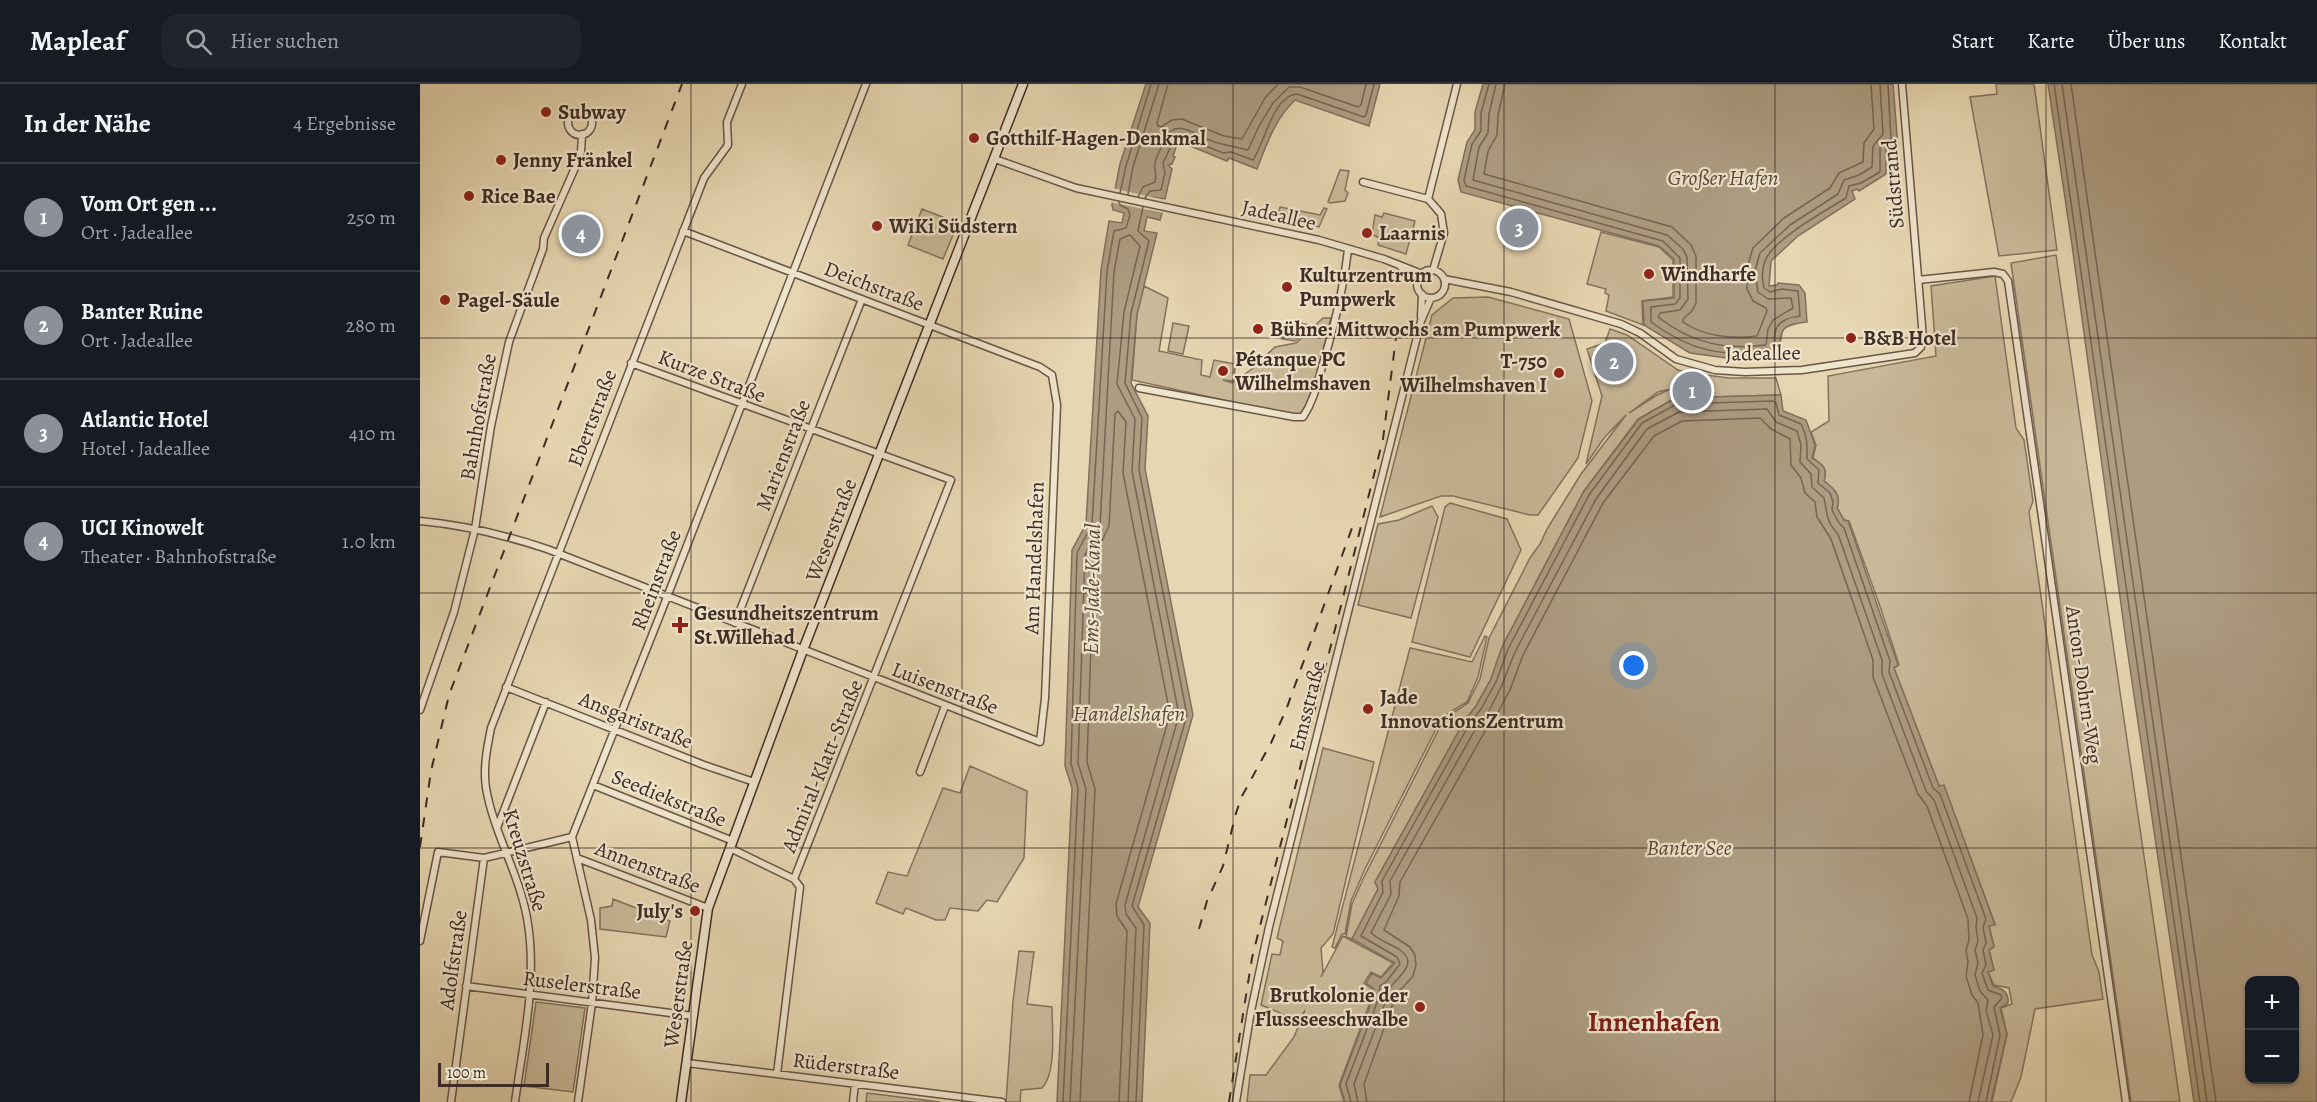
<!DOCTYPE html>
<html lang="de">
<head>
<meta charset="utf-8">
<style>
  body { margin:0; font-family:Alegreya,serif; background:#20242c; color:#f1f3f6 }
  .controls { position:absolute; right:18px; bottom:18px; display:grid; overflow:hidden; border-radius:12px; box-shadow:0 2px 4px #0004 }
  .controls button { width:54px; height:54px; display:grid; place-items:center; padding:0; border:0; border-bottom:2px solid #363941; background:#171b24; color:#f1f3f6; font:30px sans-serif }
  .scale { position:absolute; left:18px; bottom:15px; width:111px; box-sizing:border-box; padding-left:6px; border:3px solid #3e2c24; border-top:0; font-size:16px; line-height:21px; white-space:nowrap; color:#3e2c24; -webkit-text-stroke:4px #efe4cc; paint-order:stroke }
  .you { position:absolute; left:1214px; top:582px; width:21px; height:21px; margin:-15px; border:4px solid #fff; border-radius:50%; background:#1a73e8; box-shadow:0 0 0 9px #1a73e833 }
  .badge { display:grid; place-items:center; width:39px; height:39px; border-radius:50%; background:#8c9099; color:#fff; font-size:20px; font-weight:700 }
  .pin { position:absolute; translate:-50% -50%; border:3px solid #fff; box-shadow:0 2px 6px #0006 }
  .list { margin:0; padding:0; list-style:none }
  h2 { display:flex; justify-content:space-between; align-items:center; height:78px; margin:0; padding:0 24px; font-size:26px }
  h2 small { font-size:20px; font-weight:400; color:#9ea1a6 }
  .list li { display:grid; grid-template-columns:39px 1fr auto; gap:18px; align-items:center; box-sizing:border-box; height:108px; padding:0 24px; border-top:2px solid #363941 }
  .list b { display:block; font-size:22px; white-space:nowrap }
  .list p { margin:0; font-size:20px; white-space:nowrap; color:#9ea1a6 }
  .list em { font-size:20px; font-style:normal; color:#9ea1a6 }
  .icon { flex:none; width:33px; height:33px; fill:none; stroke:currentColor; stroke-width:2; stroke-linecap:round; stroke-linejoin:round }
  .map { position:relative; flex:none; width:1897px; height:1018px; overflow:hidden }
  header { display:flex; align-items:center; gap:36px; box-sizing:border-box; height:84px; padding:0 30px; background:#171b24; border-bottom:2px solid #363941 }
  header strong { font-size:28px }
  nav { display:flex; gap:33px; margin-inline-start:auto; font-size:21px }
  .search { width:420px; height:54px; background:#20242c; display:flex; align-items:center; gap:15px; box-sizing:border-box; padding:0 21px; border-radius:18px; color:#9ea1a6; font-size:22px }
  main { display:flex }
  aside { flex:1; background:#171b24 }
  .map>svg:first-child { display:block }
  .green { fill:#c9b999; stroke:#84725e; stroke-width:1.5 }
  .water { fill:#ad9c81; stroke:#816f5c; stroke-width:1.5; fill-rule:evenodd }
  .pier { fill:#e6d6b1 }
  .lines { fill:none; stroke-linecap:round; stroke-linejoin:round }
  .shore { stroke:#766452; stroke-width:1.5 }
  .street-casing { stroke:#685647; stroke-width:9 }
  .secondary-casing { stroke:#3e2c24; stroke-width:11 }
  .street { stroke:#efe4cc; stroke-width:6 }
  .secondary { stroke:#efe4cc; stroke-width:8 }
  .rail { stroke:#3e2c24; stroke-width:2; stroke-dasharray:10 10; stroke-linecap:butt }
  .grid { fill:none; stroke:#3e2c24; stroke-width:1.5; stroke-opacity:0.55 }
  .poi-dot { fill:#8f2418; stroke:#efe4cc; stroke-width:2 }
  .labels { text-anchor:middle; stroke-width:4.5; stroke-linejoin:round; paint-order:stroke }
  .poi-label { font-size:21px; font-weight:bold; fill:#3e2c24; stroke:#efe4cc; text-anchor:start }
  .street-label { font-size:21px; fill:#3e2c24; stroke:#efe4cc }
  .water-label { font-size:22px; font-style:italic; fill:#5a483b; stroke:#efe4cc }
  .district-label { font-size:27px; font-weight:bold; fill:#7a1f14; stroke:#efe4cc }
</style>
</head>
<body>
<header>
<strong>Mapleaf</strong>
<div class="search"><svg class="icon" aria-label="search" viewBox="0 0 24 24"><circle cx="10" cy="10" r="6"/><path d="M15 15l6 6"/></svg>Hier suchen</div>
<nav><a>Start</a><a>Karte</a><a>Über uns</a><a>Kontakt</a></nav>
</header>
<main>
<aside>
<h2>In der Nähe<small>4 Ergebnisse</small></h2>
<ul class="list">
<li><span class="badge">1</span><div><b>Vom Ort gen ...</b><p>Ort · Jadeallee</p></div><em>250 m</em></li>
<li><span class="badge">2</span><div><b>Banter Ruine</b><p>Ort · Jadeallee</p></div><em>280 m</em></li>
<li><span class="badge">3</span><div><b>Atlantic Hotel</b><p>Hotel · Jadeallee</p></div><em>410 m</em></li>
<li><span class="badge">4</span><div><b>UCI Kinowelt</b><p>Theater · Bahnhofstraße</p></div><em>1.0 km</em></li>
</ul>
</aside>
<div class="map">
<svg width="1897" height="1018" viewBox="0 0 1897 1018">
  <rect width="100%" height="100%" fill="#e6d6b1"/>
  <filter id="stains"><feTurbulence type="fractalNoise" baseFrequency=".00333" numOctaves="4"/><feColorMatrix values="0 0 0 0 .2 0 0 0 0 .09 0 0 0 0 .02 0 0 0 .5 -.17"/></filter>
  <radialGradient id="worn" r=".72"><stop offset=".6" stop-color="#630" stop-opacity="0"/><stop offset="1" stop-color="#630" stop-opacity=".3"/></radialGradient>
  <path class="green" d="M1576,0h38l23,166 -58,6 -29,-159 27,-3z
    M920,86l9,1 -4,19 3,3 -3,8 -15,2 -2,-1z
    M860,123l40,8 4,-7 3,1 -8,18 -42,-9z
    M502,125l36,14 -15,36 -35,-14z
    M964,129l31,8 -9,33 -28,-9 1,-7 -7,-4 3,-19 7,2z
    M1181,148l58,15 14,13v37l-31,4 1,24 -37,-14 3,-16 -4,-2 1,-4 -19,-5z
    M1636,171l124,847h-49l-120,-839z
    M1575,192l21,152 8,12 9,61 -4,11 63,443 7,17 4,27 -68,10 -14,68 -10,25h-19l15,-68 -6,-26 11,-4 -3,-16 -15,-3 -6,-13 6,-2 -5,-20 5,-4 -5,-20 6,-2 -51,-138h-5l-45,-118 5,-3 -18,-56 -32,-88 -5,-1 -7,-12c5,-13 -4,-20 -13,-27 4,-13 -1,-16 -11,-23l3,-13 -5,-13 18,-11 -1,-45 108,-20 -5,-70z
    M724,202l24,12 -9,53 43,9 -1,15 9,2 4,-17 22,4 -3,17 -10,-1 9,3 20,-14 23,-22 21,-4 27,-25h8l-21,85 -7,11 -10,1 -161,-35 5,-66z
    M1068,213l81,22 23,82 -14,57 -40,57h-8l-77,-19h-12l-61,21 52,-202 21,-17z
    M753,239l16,3 -6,28 -15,-3z
    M880,239l13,3 -18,15 -13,-2 5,-9z
    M1190,245l17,6 51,35 24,7 -15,8 -29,7 -29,21 28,-18 12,-5 17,-3 20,-12 23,3h47l5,17 -106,3 -37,21 -54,72 -82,156 -11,32 -15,27 -11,14 -90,162 3,7 -26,50 -6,-2 6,-33 11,-25 81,-160 24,-16 12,-24 9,-41 41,-80 10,-14 7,-15 34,-55 45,-59 -22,23 -18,26 16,-68 -15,-47 18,-6z
    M1030,419l57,16 14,31 -51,107 -58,-15 33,-135z
    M1012,422l6,11 -27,101 -53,-13 20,-81 21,-4z
    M1065,552l2,1 -9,40 -11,25 -25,15 -77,152 -14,32 -6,33h-3l-7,14 -3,-1 78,-299 62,14z
    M903,664l51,14 -41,172 -12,14 2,24 -2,5 22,-41 50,27 -12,14 -10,-5 -7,11 8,6v8l-33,88 5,17h-97l3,-27h16l28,-38 11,-27 -6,11 -38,-16 11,-51 8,1 3,-14 -6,-3z
    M550,682l57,25 -3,67 -27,44 -10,-2 -9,11 -28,-3 -5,12h-9l-30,-12 -3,6 -27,-11 12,-31 19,4 36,-88 17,5z
    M193,815l57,22 -4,16 -66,-8v-21l12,-2z
    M599,867l15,1 -7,52 25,3c0,21 5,65 -10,81l-21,2 -1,12h-14l7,-100z
    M116,918l49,6 -12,84 -49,-6z
    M447,1009l73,9h-74z"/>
  <path class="water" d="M726,0h234l-11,42 -74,-26c-20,19 -28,43 -38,69l-28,-11 -2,3 -49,-20 -5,15 2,1 -3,7 -4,1 4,4 -7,30 -13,-2 -3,13 13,3 -2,7 -13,-3 -3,14 13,2 -20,81 -6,69 17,33 -3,53 48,246 -55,192 12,16 -8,179h-85l15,-314 -7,-22 7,-216 14,-26 15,-254 8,-49 13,2 2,-10 -11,-3 -1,-5 8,-41z
    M1063,0h410l5,63 -12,2v25l-27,17 -2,-2 -5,2 3,8 -57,37 -27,25 -2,25 8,-1 1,-2 21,2 6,8 2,29c-25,3 -28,6 -26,32l-5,5h-42l-44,-6 -46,-28 -1,-24 31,-3v-39l-15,-13 -198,-54 -3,-12 9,-38 8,-12v-18z
    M1628,0h269v1018h-123l-68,-461 -54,-396zM1830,896h44v100h-44z
    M1361,311l2,16 23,9 9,25 -3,13c11,7 16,10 12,23 9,7 18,14 13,27l7,12 4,1 50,144 -4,3 45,118 5,-1 51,140 -6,1 5,21 -5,3 5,20 -6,2 5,14c10,3 16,6 15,17l-8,5 7,26 -16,68h-646l-5,-17 33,-87 1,-9 -8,-6 6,-10 9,5 14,-15 -43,-24 26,-50 -3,-7 90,-162 11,-14 15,-27 11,-32 82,-156 55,-72 36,-21z"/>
  <path class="pier" d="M692,104l53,12v2l-11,-2 -2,8 11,2 -1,3 -52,-11z"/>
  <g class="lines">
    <path class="shore" d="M748,0l-11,39 1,3 3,1 11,-7 10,-1 42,17 18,3 23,-41 13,-14
      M1069,0l-8,29v18l-9,13 -8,36 2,6 197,55 17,17v40l-5,6 -24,3v15c40,30 73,35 122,30 3,-11 -2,-26 12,-32 5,-3 10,-3 15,-4l-2,-25 -16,-2 -12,3 -6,-4c-2,-8 -2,-19 1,-27 8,-22 62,-51 81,-63l3,-12 12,-3 19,-11v-24l11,-8 -3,-56
      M1076,0l-7,30 -1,19 -9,14 -6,33 194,55 16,14 4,8 1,42 -8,11 -20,3 -2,4c33,26 66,33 108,28l2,-16 5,-9 20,-12 -2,-10 -23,1 -10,-7 -3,-21 5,-18 30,-28 48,-31 6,-14 15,-5 13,-8 1,-21 10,-12 -3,-50
      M1085,0l-7,31 -1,20 -9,16 -4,23 188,53 19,18 5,11v47l-4,8 -9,8v3c21,15 50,17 74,14l10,-25 -1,-3 -13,-7 -6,-12v-21l6,-20 31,-30 46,-30 9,-15 24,-11 1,-19 10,-14 -3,-45
      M1634,0l146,1018
      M1642,0l145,1018
      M1651,0l145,1018
      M700,109l6,-27 25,-82
      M708,110l5,-27 26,-83
      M718,113l5,-10 12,-5c2,-7 -1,-12 0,-19 1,-6 5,-12 7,-18 12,-30 29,-12 50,-4 12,4 24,6 36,9l11,-24 14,-23 16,-16h11l58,20 3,-2 5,-21
      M725,114l5,-7 11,-1 4,-17 -2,-10 13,-27h5l42,17 8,-1 22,8c11,-15 20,-65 44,-66l67,23 2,-2 8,-31
      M643,1018l15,-314 -7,-24 6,-211 15,-29 15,-253 7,-40 12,-3 4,-13 -2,-6 -8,-4 -1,-3
      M650,1018l16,-313 -8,-26 7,-208 15,-30 14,-253 6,-33 10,-4 10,11 -16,66 -7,72 18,35 -3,52 47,244 -54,190 1,9 10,14 -8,174
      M660,1018l15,-313 -8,-27 7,-205 15,-31 6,-112 3,-3 8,11 -3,51 47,241 -54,190 1,12 10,15 -8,171
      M716,1018l8,-177 -12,-19 55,-191 -48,-245 3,-52 -17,-35 6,-70 18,-72 -11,-10 5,-24
      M931,1018l-5,-18 32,-84 2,-14 6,-4 14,-18 -3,-7 -36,-21 22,-44 -1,-11 88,-158 11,-14 15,-27 12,-33 81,-154 53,-72 35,-19 96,-3 3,2 3,12 22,9c7,13 6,22 6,35l12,11 -1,13 12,10 3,9 -1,8 7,13 5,5 46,133 -1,11 44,116 7,6 46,125 -3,8 3,16 -3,7 3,15 -4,8 6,17 13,5 1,3 -8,9 6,28 -14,67
      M938,1018l-4,-18 31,-81c1,-4 1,-10 4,-14 7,-11 31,-25 11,-39 -9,-6 -20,-9 -29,-17l20,-39 -1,-13 86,-153 12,-15 14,-28 13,-33 81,-153 51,-70 32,-17 88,-3 9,13 21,9 4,14 -1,17 11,12 1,13 12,11c3,14 2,24 14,36l44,126v14l44,117 8,9 43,118 -1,10 2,13 -3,9 3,13 -3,12 5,16 8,9 -2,11 7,24 -15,67
      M947,1018l-3,-18 32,-89 17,-19 3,-11 -1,-10 -5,-8 -26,-17 15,-34 1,-14 84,-149 11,-15 15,-28 13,-35 80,-152 51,-67 28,-15 78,-3 11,11 19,10 1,26 10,13 4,15 10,9 2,15 14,22 42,121v17l45,117 9,12 41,113 1,21 -3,10 2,12 -2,14 6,19 6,8 5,32 -14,67"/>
    <g class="street-casing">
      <path id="street" d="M148 39a12 12 0 1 1 24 0a12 12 0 1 1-24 0Z
        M575,75l81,29 243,52 65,19 38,15
        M943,98l65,17 8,9 5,6 3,19 -11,37
        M1008,115l29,-115
        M980,182l18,15
        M997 200a14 14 0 1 1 28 0a14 14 0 1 1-28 0Z
        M1024,195l67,13 110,32 19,9 36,26 39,11 30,2 57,-2 113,-17 6,-6 2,-9 -21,-254
        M1498,196l76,-8 9,2 5,7 118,821
        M1001,233l1,-23
        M211,279l320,117 -157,399 6,8 -23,187
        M719,304l155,29h9c12,-18 15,-37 21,-57 11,-37 20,-74 24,-111
        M0,437c44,4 85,14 127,28l493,193 5,-44 12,-293 -5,-30 -12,-8 -357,-136
        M315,539l127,-324
        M86,603l198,78 50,17
        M0,626l34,-98 21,-83 16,-103 18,-84 34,-93 1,-11 34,-77 3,-9 1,-18
        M500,688l25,-66
        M173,701l140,56
        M77,744l49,-126
        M310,764l64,31
        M157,774l131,50
        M0,857l18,-89 46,6 88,-21
        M46,902l227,30
        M267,979l315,39
        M31,1018l33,-244
        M95,1018c8,-59 22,-119 13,-178 -7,-48 -34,-89 -42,-136 -3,-20 1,-40 5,-60l213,-550 24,-33 -1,-23 15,-38
        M158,1018l14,-99 3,-45 -4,-38 -19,-83 90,-227 204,-526
        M433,1018l2,-18
        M816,1018l15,-91 18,-84 152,-606 10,-23"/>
    </g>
    <g class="secondary-casing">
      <path id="secondary" d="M261,1018l27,-194 95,-258 220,-566"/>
    </g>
    <use href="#street" class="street"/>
    <use href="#secondary" class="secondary"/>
    <path class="rail" d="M0,763l11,-76 18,-76 233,-611
      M779,845l8,-28 16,-35 13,-53 6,-17 29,-53 15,-33 66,-182
      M809,1018l23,-144 131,-519 15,-117"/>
  </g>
  <path class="grid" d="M271,0v1018M542,0v1018M813,0v1018M1084,0v1018M1355,0v1018M1626,0v1018M0,254h1897M0,509h1897M0,764h1897"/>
  <g class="poi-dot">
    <circle cx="126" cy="28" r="6"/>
    <circle cx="554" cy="54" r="6"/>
    <circle cx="81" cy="76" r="6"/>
    <circle cx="49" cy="112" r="6"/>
    <circle cx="457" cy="142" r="6"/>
    <circle cx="947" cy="149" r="6"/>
    <circle cx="1229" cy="190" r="6"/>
    <circle cx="867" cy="203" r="6"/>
    <circle cx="25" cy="216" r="6"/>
    <circle cx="838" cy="245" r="6"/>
    <circle cx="1431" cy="254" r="6"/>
    <circle cx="803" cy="287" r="6"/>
    <circle cx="1139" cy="289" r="6"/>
    <path d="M257 532h6v6h6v6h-6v6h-6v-6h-6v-6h6z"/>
    <circle cx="948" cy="625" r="6"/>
    <circle cx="275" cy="827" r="6"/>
    <circle cx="1000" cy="923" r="6"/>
  </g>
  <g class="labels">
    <g class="poi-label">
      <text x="138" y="35">Subway</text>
      <text x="566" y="61">Gotthilf-Hagen-Denkmal</text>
      <text x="93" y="83">Jenny Fränkel</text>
      <text x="61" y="119">Rice Bae</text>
      <text x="469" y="149">WiKi Südstern</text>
      <text x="959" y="156">Laarnis</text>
      <text x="1241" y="197">Windharfe</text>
      <text x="879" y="198">Kulturzentrum<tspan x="879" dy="24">Pumpwerk</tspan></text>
      <text x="37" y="223">Pagel-Säule</text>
      <text x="850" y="252">Bühne: Mittwochs am Pumpwerk</text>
      <text x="1443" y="261">B&amp;B Hotel</text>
      <text x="815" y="282">Pétanque PC<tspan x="815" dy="24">Wilhelmshaven</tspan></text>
      <text x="1127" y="284" text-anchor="end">T-750<tspan x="1127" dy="24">Wilhelmshaven I</tspan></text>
      <text x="274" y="536">Gesundheitszentrum<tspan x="274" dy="24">St.Willehad</tspan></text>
      <text x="960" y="620">Jade<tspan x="960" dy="24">InnovationsZentrum</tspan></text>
      <text x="263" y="834" text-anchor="end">July's</text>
      <text x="988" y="918" text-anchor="end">Brutkolonie der<tspan x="988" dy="24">Flussseeschwalbe</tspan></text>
    </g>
    <g class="street-label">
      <text transform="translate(1473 100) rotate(-95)" y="7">Südstrand</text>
      <text transform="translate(859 131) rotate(13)" y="7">Jadeallee</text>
      <text transform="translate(454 202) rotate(21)" y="7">Deichstraße</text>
      <text transform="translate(1343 269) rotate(-1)" y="7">Jadeallee</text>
      <text transform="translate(292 292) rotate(21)" y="7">Kurze Straße</text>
      <text transform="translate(58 333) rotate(-80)" y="7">Bahnhofstraße</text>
      <text transform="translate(172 334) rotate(-69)" y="7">Ebertstraße</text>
      <text transform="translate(363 371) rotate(-69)" y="7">Marienstraße</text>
      <text transform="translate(411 446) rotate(-69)" y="7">Weserstraße</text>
      <text transform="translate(614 474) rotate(-88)" y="7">Am Handelshafen</text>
      <text transform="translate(236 496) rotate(-69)" y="7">Rheinstraße</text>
      <text transform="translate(1664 601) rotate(82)" y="7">Anton-Dohrn-Weg</text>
      <text transform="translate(525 604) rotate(21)" y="7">Luisenstraße</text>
      <text transform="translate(887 622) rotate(-76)" y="7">Emsstraße</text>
      <text transform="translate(216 636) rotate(22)" y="7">Ansgaristraße</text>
      <text transform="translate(402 682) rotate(-68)" y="7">Admiral-Klatt-Straße</text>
      <text transform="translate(249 714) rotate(22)" y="7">Seediekstraße</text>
      <text transform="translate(105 776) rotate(73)" y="7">Kreuzstraße</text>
      <text transform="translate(228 783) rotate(21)" y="7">Annenstraße</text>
      <text transform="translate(33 876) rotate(-82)" y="7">Adolfstraße</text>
      <text transform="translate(162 901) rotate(7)" y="7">Ruselerstraße</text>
      <text transform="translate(258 910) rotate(-82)" y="7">Weserstraße</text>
      <text transform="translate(426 982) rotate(7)" y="7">Rüderstraße</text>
    </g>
    <g class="water-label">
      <text x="1303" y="101">Großer Hafen</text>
      <text transform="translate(671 505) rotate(-89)" y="8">Ems-Jade-Kanal</text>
      <text x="709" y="637">Handelshafen</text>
      <text x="1269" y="771">Banter See</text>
    </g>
    <g class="district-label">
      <text x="1234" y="947">Innenhafen</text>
    </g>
  </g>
  <rect width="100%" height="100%" filter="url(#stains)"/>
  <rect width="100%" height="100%" fill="url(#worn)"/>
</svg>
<div class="controls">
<button>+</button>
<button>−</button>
</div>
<div class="scale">100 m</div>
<div class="you"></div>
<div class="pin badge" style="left:1272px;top:307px">1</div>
<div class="pin badge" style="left:1194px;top:278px">2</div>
<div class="pin badge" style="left:1099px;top:144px">3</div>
<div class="pin badge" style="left:161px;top:150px">4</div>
</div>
</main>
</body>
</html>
